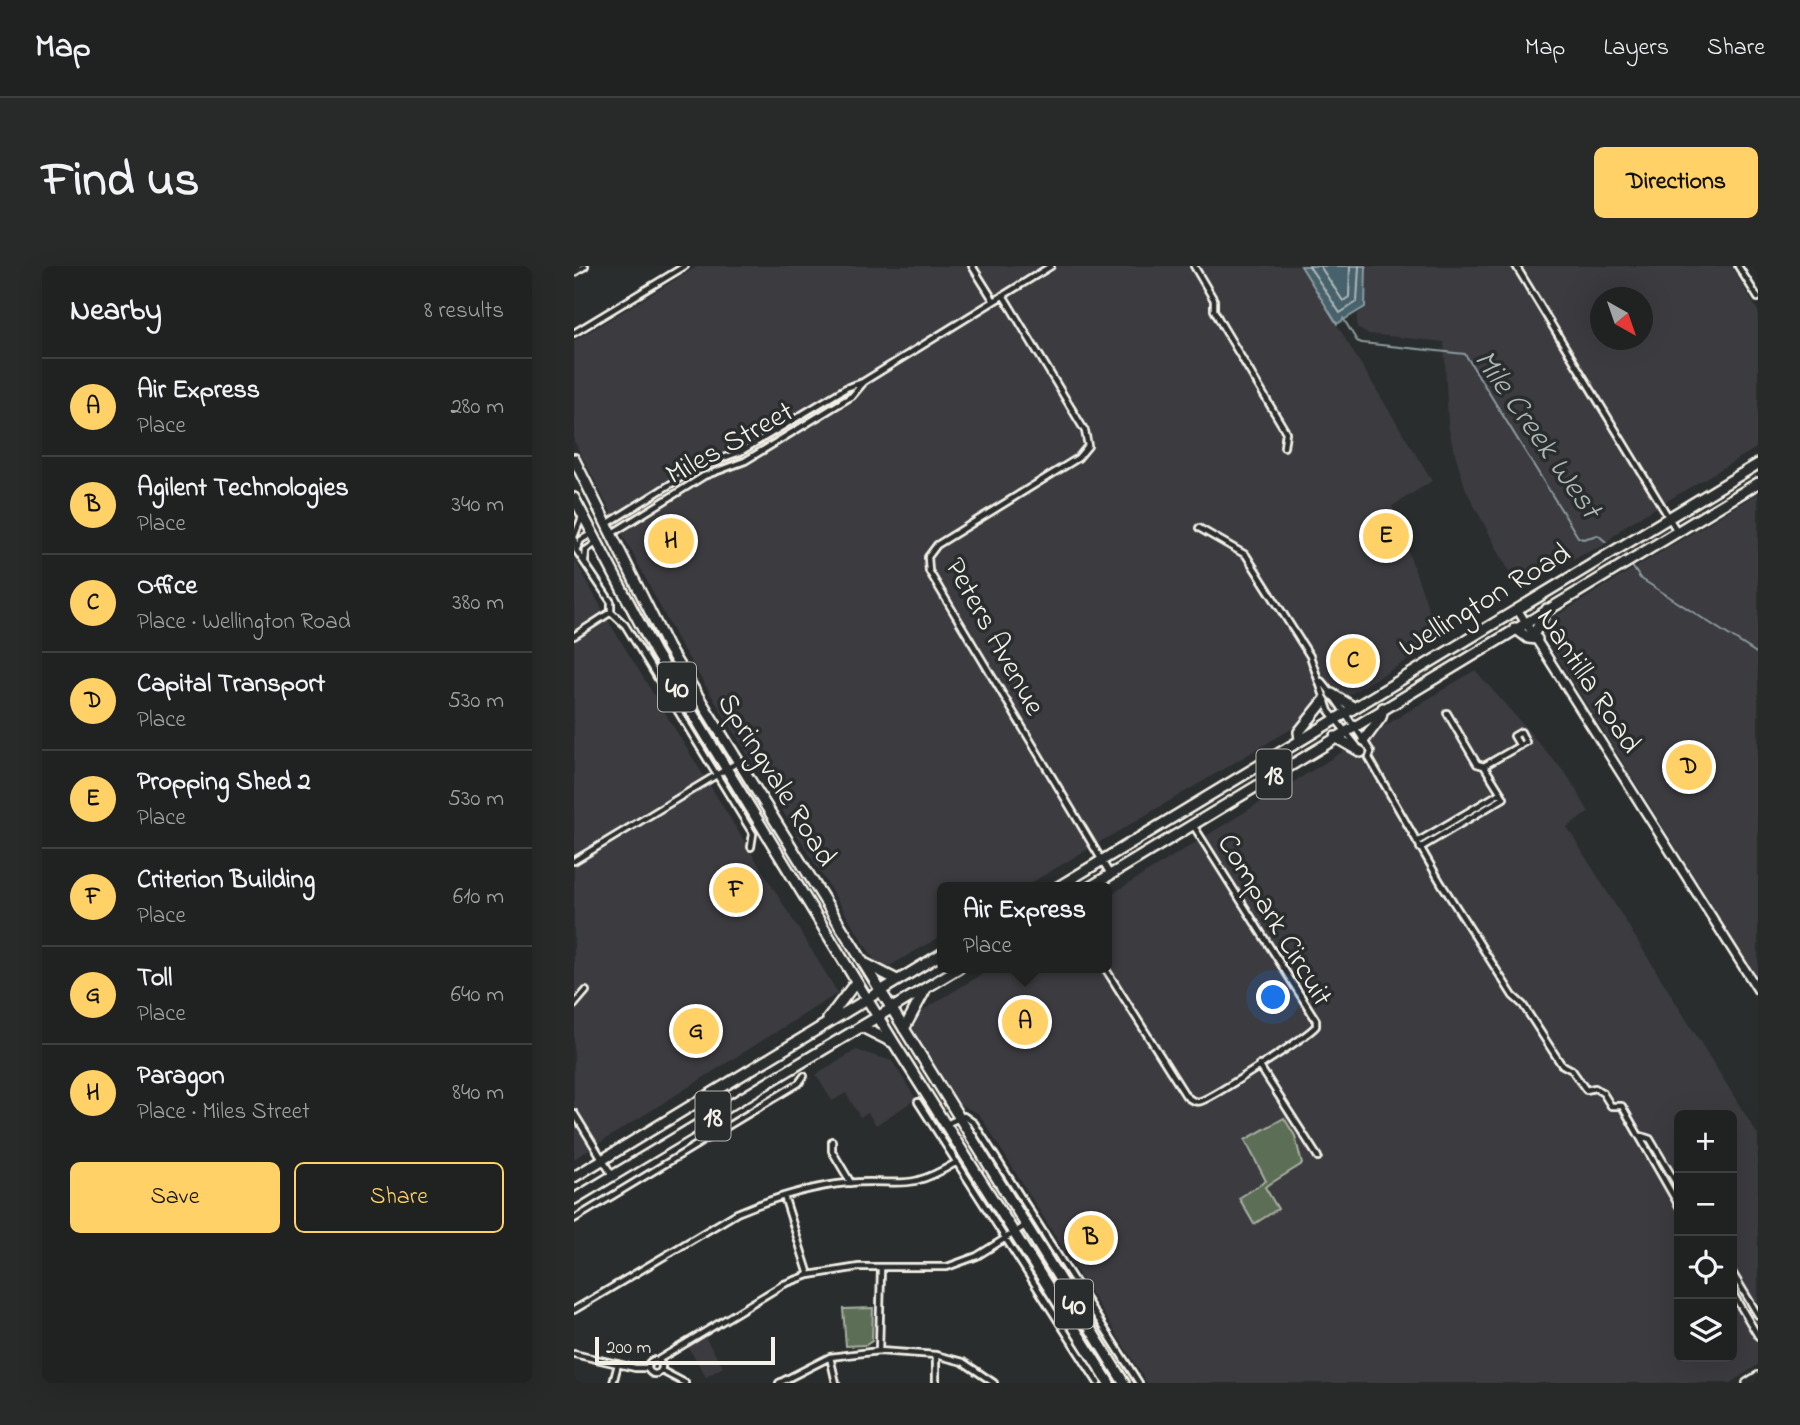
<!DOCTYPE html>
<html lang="en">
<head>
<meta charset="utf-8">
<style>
  body { margin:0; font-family:"Indie Flower",sans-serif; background:#282a2a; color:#f1f3f6 }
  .controls { position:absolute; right:21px; bottom:21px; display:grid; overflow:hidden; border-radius:10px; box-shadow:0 7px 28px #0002 }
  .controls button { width:63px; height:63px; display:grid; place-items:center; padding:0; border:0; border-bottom:2px solid #3d3f40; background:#202222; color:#f1f3f6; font:35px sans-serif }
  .compass { position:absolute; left:1016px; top:21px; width:63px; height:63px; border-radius:50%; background:#202222; box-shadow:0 7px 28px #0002; rotate:140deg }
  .scale { position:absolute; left:21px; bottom:18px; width:180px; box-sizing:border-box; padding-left:7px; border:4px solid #f4f1e8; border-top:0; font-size:19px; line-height:24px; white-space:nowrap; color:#f4f1e8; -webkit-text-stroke:5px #2a2d2e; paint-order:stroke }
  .you { position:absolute; left:700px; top:732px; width:24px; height:24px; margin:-18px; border:5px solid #fff; border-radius:50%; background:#1a73e8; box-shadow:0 0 0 10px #1a73e833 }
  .badge { display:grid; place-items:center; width:46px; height:46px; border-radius:50%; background:#ffd166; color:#111; font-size:23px; font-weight:700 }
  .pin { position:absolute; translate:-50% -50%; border:4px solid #fff; box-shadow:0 2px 7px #0006 }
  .popup { position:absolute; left:363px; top:616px; width:175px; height:91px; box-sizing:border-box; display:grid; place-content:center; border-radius:10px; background:#202222; filter:drop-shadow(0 2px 5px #0005); font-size:23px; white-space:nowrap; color:#a2a4a5 }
  .popup b { font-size:26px; color:#f1f3f6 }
  .popup::after { content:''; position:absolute; left:50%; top:100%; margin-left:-14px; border:14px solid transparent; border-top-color:#202222 }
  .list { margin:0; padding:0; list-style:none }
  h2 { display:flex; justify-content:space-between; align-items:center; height:91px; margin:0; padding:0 28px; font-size:30px }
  h2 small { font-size:23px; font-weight:400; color:#a2a4a5 }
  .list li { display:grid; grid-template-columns:46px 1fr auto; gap:21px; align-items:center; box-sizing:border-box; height:98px; padding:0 28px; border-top:2px solid #3d3f40 }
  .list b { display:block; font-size:26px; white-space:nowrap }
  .list p { margin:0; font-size:23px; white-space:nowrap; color:#a2a4a5 }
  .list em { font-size:23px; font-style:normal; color:#a2a4a5 }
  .actions { display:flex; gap:14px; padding:21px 28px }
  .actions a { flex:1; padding:16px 0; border:2px solid #ffd166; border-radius:10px; text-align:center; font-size:24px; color:#ffd166 }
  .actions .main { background:#ffd166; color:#111 }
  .icon { flex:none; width:38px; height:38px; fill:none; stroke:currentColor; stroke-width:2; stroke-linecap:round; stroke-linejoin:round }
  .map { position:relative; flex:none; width:1184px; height:1117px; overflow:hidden; border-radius:10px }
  header { display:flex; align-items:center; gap:42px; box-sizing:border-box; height:98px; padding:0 35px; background:#202222; border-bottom:2px solid #3d3f40 }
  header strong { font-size:33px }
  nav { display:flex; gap:38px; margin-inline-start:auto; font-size:24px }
  .intro { display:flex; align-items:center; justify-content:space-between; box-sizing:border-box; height:168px; padding:0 42px }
  h1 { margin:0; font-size:49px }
  .button { padding:18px 32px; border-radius:10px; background:#ffd166; color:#111; font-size:24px; font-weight:700 }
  main { display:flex; gap:42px; padding:0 42px }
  aside { flex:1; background:#202222; border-radius:10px; box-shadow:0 7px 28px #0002 }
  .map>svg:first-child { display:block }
  .built { fill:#3a3b41; fill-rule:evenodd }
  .green { fill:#5d6e57; stroke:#a8b0a0; stroke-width:2 }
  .water { fill:#47626c; stroke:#8c9b9e; stroke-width:2 }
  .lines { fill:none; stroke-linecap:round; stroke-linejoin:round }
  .shore { stroke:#afb8b6; stroke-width:2 }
  .stream { stroke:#8c9b9e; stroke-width:2 }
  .street-casing { stroke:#f4f1e8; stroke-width:10 }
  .secondary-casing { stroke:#f4f1e8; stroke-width:12 }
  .highway-casing { stroke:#f4f1e8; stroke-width:14 }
  .street { stroke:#2a2d2e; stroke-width:4.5 }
  .secondary { stroke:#2a2d2e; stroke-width:7 }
  .highway { stroke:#2a2d2e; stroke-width:9 }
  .labels { text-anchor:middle; stroke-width:7; stroke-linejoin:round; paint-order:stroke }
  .shield { fill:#2a2d2e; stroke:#b7b6b0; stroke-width:2 }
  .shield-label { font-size:28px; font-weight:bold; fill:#f4f1e8 }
  .street-label { font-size:30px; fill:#f4f1e8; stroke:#2a2d2e }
  .water-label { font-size:32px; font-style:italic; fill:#afb8b6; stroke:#2a2d2e }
</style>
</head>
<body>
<header>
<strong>Map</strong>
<nav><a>Map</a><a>Layers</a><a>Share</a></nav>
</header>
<div class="intro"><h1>Find us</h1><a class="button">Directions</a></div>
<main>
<aside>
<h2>Nearby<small>8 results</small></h2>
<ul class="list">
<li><span class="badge">A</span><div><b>Air Express</b><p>Place</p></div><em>280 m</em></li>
<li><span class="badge">B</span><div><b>Agilent Technologies</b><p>Place</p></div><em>340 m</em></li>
<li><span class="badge">C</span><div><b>Office</b><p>Place · Wellington Road</p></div><em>380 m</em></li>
<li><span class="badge">D</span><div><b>Capital Transport</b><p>Place</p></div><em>530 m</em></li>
<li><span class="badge">E</span><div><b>Propping Shed 2</b><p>Place</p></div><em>530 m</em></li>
<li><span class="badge">F</span><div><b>Criterion Building</b><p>Place</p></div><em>610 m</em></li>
<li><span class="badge">G</span><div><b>Toll</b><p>Place</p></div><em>640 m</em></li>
<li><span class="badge">H</span><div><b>Paragon</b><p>Place · Miles Street</p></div><em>840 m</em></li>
</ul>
<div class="actions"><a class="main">Save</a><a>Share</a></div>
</aside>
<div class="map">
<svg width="1184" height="1117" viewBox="0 0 1184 1117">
  <rect width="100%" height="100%" fill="#2a2d2e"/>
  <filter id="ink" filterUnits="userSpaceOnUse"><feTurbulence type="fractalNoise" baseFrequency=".0143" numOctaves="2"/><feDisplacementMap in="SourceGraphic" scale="14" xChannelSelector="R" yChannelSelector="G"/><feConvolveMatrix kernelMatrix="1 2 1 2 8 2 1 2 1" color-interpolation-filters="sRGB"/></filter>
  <g filter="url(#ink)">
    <path class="built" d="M124,0h603l131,215 -40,25 48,135 -416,246h-81v48l-62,36 -203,-330 -104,-200v-100z
      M792,0h365l27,45v136l-133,79 -23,20 -47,21 -35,25 -54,-102 -13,-43 -5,-22 -4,-83 -76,-8 -11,-6v-13l8,-8zM1027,32h42v42h-42z
      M1184,227v486l-220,-352z
      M0,292l38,69 226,366 -264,166z
      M901,404l92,105 22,37 -22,15 191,308v230l-28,18h-583l-168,-269 -22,-11 -44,-74 7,-17 72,-44h115v-71zM1105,849h53v242h-53z
      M282,784l36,11 24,38 -40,26 -8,-12 -8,4 -14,-24 -14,8 -16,-26z
      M131,1071l18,30 -17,10 -18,-30z"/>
    <path class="green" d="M710,852l11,18 7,28 -37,23 13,22 -24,15 -15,-26 27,-17 -21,-41z
      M299,1042l-1,33 -6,4 -20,1 -3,-37z"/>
    <path class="water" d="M727,0h65l-1,41 -28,17z"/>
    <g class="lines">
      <path class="shore" d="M735,0l31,47 17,-11 2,-36
        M746,0l23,35 6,-4 1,-31"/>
      <path class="stream" d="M769,52l14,23 5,2 103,11 113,183 5,2 15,-4 8,7
        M1058,300l8,12 118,76"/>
      <g class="street-casing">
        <path id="street" d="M398,0l22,35
          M620,0l20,34v10l8,15 64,107 -2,15
          M942,0l161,265
          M1164,0l20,32
          M0,7l11,-7
          M429,29l82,136 3,15 -10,12 -141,87 -9,12 1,14 181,303
          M0,67l111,-67
          M33,258l91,-57 42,-15 106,-64 17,-6 188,-116
          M625,262l47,27 64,101 19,55 28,35
          M17,268l-10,6 -5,10 35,52v10
          M37,268l93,-58 41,-15 107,-65 11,-13
          M2,283l-2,-12 8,-20
          M11,295l1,-11 10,-7
          M37,346l14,13 128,209 -2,13
          M0,370l37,-24
          M747,415c5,3 44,61 50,71l-2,6 72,125 72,113 10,9 38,59 11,6 14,20 9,-2 8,5 8,13h11l57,100
          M910,500l42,-24 -5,-10 -7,4 6,10
          M843,576l83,-49
          M846,582l84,-50 -20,-32 -7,-2 -30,-51
          M0,595l164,-99
          M531,702l81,128c5,4 9,7 15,5 14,-5 106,-64 115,-75v-6l-123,-195
          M0,739l12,-14
          M685,799l59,92
          M344,836l180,281
          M0,847l38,62
          M372,858l18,-8 10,7 165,260
          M1067,870l9,3 29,49
          M258,875v10l19,32
          M210,930l25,79
          M0,953l225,-136 5,-7
          M1158,1006l26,43
          M1158,1026l26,44
          M0,1044l163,-97c36,-15 71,-26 110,-30 54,-5 57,11 110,-21
          M305,1085l2,-82
          M0,1088l61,14h13
          M256,1091l6,26
          M74 1101a7 7 0 1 1 14 0a7 7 0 1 1-14 0Z
          M84,1094l126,-76 25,-9 50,-8h88l30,-11 48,-30
          M88,1105l23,12
          M39,1117l5,-19
          M205,1117l51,-26 49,-6 57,4 27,7 31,21
          M362,1117v-28"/>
      </g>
      <g class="secondary-casing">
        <path id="secondary" d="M943,343l241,381
          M1173,1117l11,-7"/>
      </g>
      <g class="highway-casing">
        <path id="highway" d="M0,193l94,189 456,735
          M0,232l81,154 239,391 215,340
          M941,362l13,10 9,1
          M960,368l13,-25
          M758,428l21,13
          M761,471l26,15
          M726,474l-1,-8 25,-31
          M790,474l17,-23 2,-9
          M484,621l700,-423
          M516,621l668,-404
          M292,698l31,16
          M254,753l28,-37
          M288,761l32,16
          M330,763l20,-37
          M0,911l369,-224
          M0,933l385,-231"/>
      </g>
      <use href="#street" class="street"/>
      <use href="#secondary" class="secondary"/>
      <use href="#highway" class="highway"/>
    </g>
  </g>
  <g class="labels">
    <g class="shield">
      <rect x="84" y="396.5" width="38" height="49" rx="5"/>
      <rect x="682.5" y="483.5" width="35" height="49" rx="5"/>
      <rect x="121.5" y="825.5" width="35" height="49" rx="5"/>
      <rect x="481" y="1013.5" width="38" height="49" rx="5"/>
    </g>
    <g class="shield-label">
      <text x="103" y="431">40</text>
      <text x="700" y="518">18</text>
      <text x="139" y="860">18</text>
      <text x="500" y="1048">40</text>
    </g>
    <g class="street-label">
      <text transform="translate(155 176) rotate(-29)" y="10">Miles Street</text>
      <text transform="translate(910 333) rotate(-31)" y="10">Wellington Road</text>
      <text transform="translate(422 370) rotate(61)" y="10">Peters Avenue</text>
      <text transform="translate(1016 414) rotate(57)" y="10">Nantilla Road</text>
      <text transform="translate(204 513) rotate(58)" y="10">Springvale Road</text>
      <text transform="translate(702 653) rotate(59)" y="10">Compark Circuit</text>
    </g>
    <g class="water-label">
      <text transform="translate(965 167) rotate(55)" y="11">Mile Creek West</text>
    </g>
  </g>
</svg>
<div class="controls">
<button>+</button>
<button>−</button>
<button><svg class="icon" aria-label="locate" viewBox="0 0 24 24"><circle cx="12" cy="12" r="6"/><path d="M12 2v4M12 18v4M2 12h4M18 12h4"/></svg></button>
<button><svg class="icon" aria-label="layers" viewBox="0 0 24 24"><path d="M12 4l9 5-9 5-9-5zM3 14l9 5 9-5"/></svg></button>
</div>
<svg class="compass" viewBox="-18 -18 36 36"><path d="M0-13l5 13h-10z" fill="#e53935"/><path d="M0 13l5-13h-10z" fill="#a2a4a5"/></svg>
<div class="scale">200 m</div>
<div class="you"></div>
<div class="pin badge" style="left:451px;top:756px">A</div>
<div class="popup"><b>Air Express</b>Place</div>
<div class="pin badge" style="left:517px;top:972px">B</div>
<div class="pin badge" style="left:779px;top:395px">C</div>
<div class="pin badge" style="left:1115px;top:501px">D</div>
<div class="pin badge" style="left:812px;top:270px">E</div>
<div class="pin badge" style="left:162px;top:624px">F</div>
<div class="pin badge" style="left:122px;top:765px">G</div>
<div class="pin badge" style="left:97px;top:275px">H</div>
</div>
</main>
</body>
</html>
